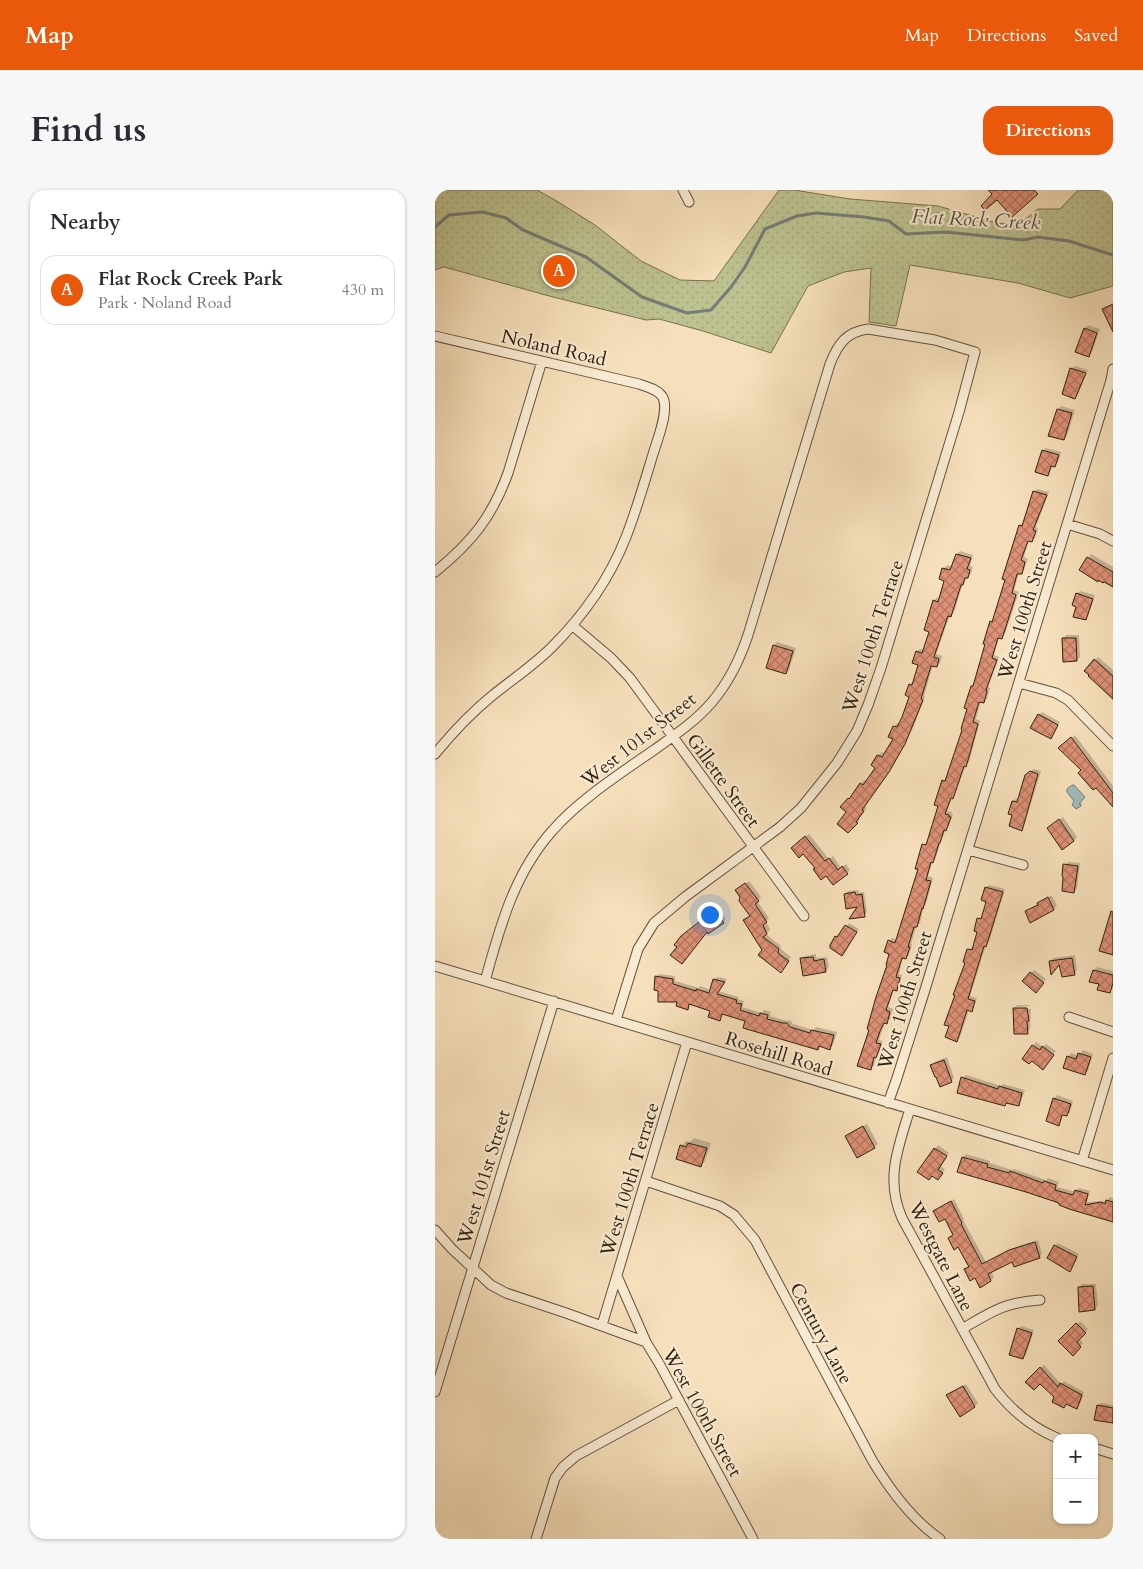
<!DOCTYPE html>
<html lang="en">
<head>
<meta charset="utf-8">
<style>
  body { margin:0; font-family:Cardo,serif; background:#f7f7f7; color:#2b2b33 }
  .controls { position:absolute; right:15px; bottom:15px; display:grid; overflow:hidden; border-radius:10px; box-shadow:0 1px 4px #0004 }
  .controls button { width:45px; height:45px; display:grid; place-items:center; padding:0; border:0; border-bottom:1px solid #e1e1e2; background:#fff; color:#2b2b33; font:25px sans-serif }
  .you { position:absolute; left:274px; top:724px; width:18px; height:18px; margin:-12px; border:4px solid #fff; border-radius:50%; background:#1a73e8; box-shadow:0 0 0 8px #1a73e833 }
  .badge { display:grid; place-items:center; width:32px; height:32px; border-radius:50%; background:#ea580c; color:#fff; font-size:16px; font-weight:700 }
  .pin { position:absolute; translate:-50% -50%; border:2px solid #fff; box-shadow:0 1px 5px #0006 }
  .list { margin:0; padding:0; list-style:none }
  h2 { display:flex; justify-content:space-between; align-items:center; height:65px; margin:0; padding:0 20px; font-size:21px }
  h2 small { font-size:16px; font-weight:400; color:#7c7c81 }
  .list li { display:grid; grid-template-columns:32px 1fr auto; gap:15px; align-items:center; box-sizing:border-box; height:70px; margin:0 10px 10px; padding:0 10px; border:1px solid #e1e1e2; border-radius:15px }
  .list b { display:block; font-size:19px; white-space:nowrap }
  .list p { margin:0; font-size:16px; white-space:nowrap; color:#7c7c81 }
  .list em { font-size:16px; font-style:normal; color:#7c7c81 }
  .map { position:relative; flex:none; width:678px; height:1349px; overflow:hidden; border-radius:15px }
  header { display:flex; align-items:center; gap:30px; box-sizing:border-box; height:70px; padding:0 25px; background:#ea580c; color:#fff }
  header strong { font-size:24px }
  nav { display:flex; gap:28px; margin-inline-start:auto; font-size:18px }
  .intro { display:flex; align-items:center; justify-content:space-between; box-sizing:border-box; height:120px; padding:0 30px }
  h1 { margin:0; font-size:35px }
  .button { padding:12px 22px; border-radius:15px; background:#ea580c; color:#fff; font-size:18px; font-weight:700 }
  main { display:flex; gap:30px; padding:0 30px }
  aside { flex:1; background:#fff; border-radius:15px; box-shadow:0 1px 4px #0004 }
  .map>svg:first-child { display:block }
  .park { fill:url(#park-dots); stroke:#787250 }
  .water { fill:#a0bbba; stroke:#747d76 }
  .shadow { fill:#0003 }
  .lines { fill:none; stroke-linecap:round; stroke-linejoin:round }
  .stream { stroke:#747d76; stroke-width:3 }
  .building { fill:url(#building-cross-hatch); stroke:#322110 }
  .minor-casing { stroke:#63513b; stroke-width:11 }
  .minor { stroke:#f9ebd3; stroke-width:9 }
  .labels { text-anchor:middle; stroke-width:4; stroke-linejoin:round; paint-order:stroke }
  .street-label { font-size:19px; fill:#322110; stroke:#f9ebd3 }
  .water-label { font-size:20px; font-style:italic; fill:#534f43; stroke:#f9ebd3 }
</style>
</head>
<body>
<header>
<strong>Map</strong>
<nav><a>Map</a><a>Directions</a><a>Saved</a></nav>
</header>
<div class="intro"><h1>Find us</h1><a class="button">Directions</a></div>
<main>
<aside>
<h2>Nearby<small></small></h2>
<ul class="list">
<li><span class="badge">A</span><div><b>Flat Rock Creek Park</b><p>Park · Noland Road</p></div><em>430 m</em></li>
</ul>
</aside>
<div class="map">
<svg width="678" height="1349" viewBox="0 0 678 1349">
  <defs>
    <pattern id="park-dots" width="8" height="8" patternUnits="userSpaceOnUse" patternTransform="scale(1.25)"><rect width="8" height="8" fill="#bdc290"/><path d="M2 2h.1M6 6h.1" fill="none" stroke="#a3a67b" stroke-width="1.8" stroke-linecap="round"/></pattern>
    <pattern id="building-cross-hatch" width="8" height="8" patternUnits="userSpaceOnUse" patternTransform="scale(1.25)"><rect width="8" height="8" fill="#de9176"/><path d="M0 0l8 8M0 8l8-8" fill="none" stroke="#b5765f"/></pattern>
  </defs>
  <rect width="100%" height="100%" fill="#f6e0bb"/>
  <filter id="stains"><feTurbulence type="fractalNoise" baseFrequency=".004" numOctaves="4"/><feColorMatrix values="0 0 0 0 .2 0 0 0 0 .09 0 0 0 0 .02 0 0 0 .5 -.17"/></filter>
  <radialGradient id="worn" r=".72"><stop offset=".6" stop-color="#630" stop-opacity="0"/><stop offset="1" stop-color="#630" stop-opacity=".3"/></radialGradient>
  <path class="park" d="M10,0h92l18,10 40,25 46,36 39,19 34,1 65,-91h15l56,9 88,7 59,17 21,2 20,-16h22l18,-19h35v96l-43,12 -52,-15 -108,-18 -14,61 -27,-4 2,-54 -27,4 -36,14 -37,67 -68,-22 -44,-12 -13,1 -93,-23 -109,-30 -9,3v-74z"/>
  <path class="water" d="M637,595h2l11,12 -6,7h2v2l-5,3 -4,-4 2,-4 -7,-9v-3z"/>
  <path class="shadow" d="M653,135l12,4 -8,23 -3,3 -12,-4 8,-23z
    M640,176l13,4 -10,24 -3,4 -4,-29z
    M626,216l14,4 -8,26 -3,3 -6,-30z
    M611,258l15,4 -3,10 -3,3h-2l-3,7 -3,3 -4,-24z
    M602,299l12,3 -13,35 2,1 -3,10 -4,3 -2,-1 -5,17 4,2 -4,11 -3,3h-2l-5,17 5,2 -14,42 -3,3h-3l-5,18 5,2 -11,30 2,1 -3,11 -3,3 -3,-1 -5,18 4,2 -11,41 -3,3 -11,29 -3,4 -5,13 5,1 -1,2h2l-4,12 -3,3 -5,12 -5,17 -3,3 -5,15 5,2 -7,26 -2,2 -4,17 -4,4 -5,17h1l-3,11 -3,3 -3,-1 -4,17 3,1 -3,12 -3,3 -2,-1 -6,18 5,2 -3,10 -4,3h-1l-6,18 4,1 -4,12 -3,4 -2,9 -4,3v-40l21,-76 -2,-12 3,-3 6,2 22,-71 3,-24 5,-3 11,-37 4,-24 5,-3 21,-70 3,-22 3,-3 16,-61 3,-3 13,-39 -4,-1 17,-54 4,-3 10,-30z
    M525,361l13,4 -3,11 3,1 -2,7 -4,3 -4,7 -9,28 -4,3 -14,39 6,2 -2,7 -3,3 -4,-1 -9,31 1,1 -12,31 -21,40 -27,38 2,2 -9,10 2,1 -12,12 1,-32 15,-19 3,2 10,-15 -4,-2 5,-10 4,-3 3,3 10,-17 -1,-11 3,-4 3,1 11,-28 -1,-11 3,-4 7,-17 -3,-12 3,-3 4,1 7,-19 3,-30 3,-4 3,2 6,-19 -3,-11 4,-4 6,2 4,-13z
    M656,364l22,13v19l-32,-17z
    M645,401l15,4 -7,21 -3,3 -7,-13 -1,-12z
    M631,445h13l1,22 -3,3 -14,-21z
    M342,452l19,6 -7,22 -3,3 -18,-6 6,-22z
    M663,467l15,13v31l-2,-3 2,-2 -27,-25z
    M607,522l18,10 -9,15 -12,-22z
    M640,545l38,51v19l-50,-60z
    M599,579l7,2 -17,55 -3,3 -8,-28 4,-3 2,1 7,-23z
    M628,627l14,20 -3,4 -22,-16z
    M374,644l20,25 4,-3 8,12 5,-4 4,6 -3,3 -20,1 -11,-6 -21,-23z
    M633,672l12,1 -3,26 -3,3 -9,-27z
    M314,691l12,16 -4,4 12,17 -3,3 4,9 -4,4 15,12 -1,1 2,3 9,7 -8,11 -20,-18 -15,-33 3,-2 -12,-27z
    M554,695l16,4 -16,53 -3,3 -16,51 7,2 -3,9 -3,3h-2l-9,27 -3,3 11,-90 4,-3h2l5,-16 -4,-1 3,-12 9,2 -7,-3 3,-1 5,-15 -2,-13z
    M423,700l1,3 5,-1 3,20 -3,4 -5,-10 -14,-12 3,-3z
    M615,706h2l5,10 -3,3 -28,2z
    M283,718l8,11 -3,3 -44,24 7,-13z
    M414,733l10,6 -14,22 -15,-4 6,-10 4,-3h1z
    M381,764v4l11,-1 2,10 -3,4 -24,-12 3,-3z
    M640,765l2,15 -3,4 -15,-11 -9,-1 3,-4z
    M662,777l16,4v16l-4,5 -9,-8 -10,-3 4,-11z
    M599,780l12,9 -7,9 -15,-7z
    M224,784l16,2v5l24,7 1,-2 11,4 3,-10 3,-3 10,2 -9,12 21,6 -1,2 6,2 -2,6 20,6 2,-3 7,2 -1,4 17,5 3,-1 3,4 20,6 3,-3 21,5 -4,13 -3,3 -10,-2 -3,3 -70,-29 -23,-7 -4,6 -9,-9 -20,-6 -4,5 -31,-32z
    M582,815h13v1l-14,1z
    M581,817v2h15l-1,20 -3,3 -13,-23z
    M601,852l7,5 3,-3 10,7 -10,14 -22,-6z
    M648,860l10,4 -5,17 -4,3 -16,-17 3,-4 8,3z
    M512,867l7,21 -3,3 -19,-16 3,-3z
    M531,885l35,11 2,-2 22,6 -4,11 -3,4 -10,-3 -3,3 -42,-27z
    M622,905l16,6 -3,11 -3,3 -4,-1 -2,7 -3,3 -4,-25z
    M432,934l11,20 -4,3 -27,-11z
    M259,948l17,5 -6,18 -5,5 -19,-20 5,-5 4,1z
    M503,955l11,8 -9,13 5,3 -4,6 -22,-4z
    M531,964l24,7v2l22,7 2,-1 32,11 2,-2 11,4 -2,5 19,5 3,-4 11,3 -3,11 20,-1 3,-4 3,1v23l-52,-19 -102,-31 4,-14z
    M519,1009l10,20 -1,1 23,42 27,-14 25,-8 4,14 -3,3 -27,3 -21,11 3,6 -3,3 -16,-4 -10,-6 5,-4 -11,-20 -10,-8 5,-4 -8,-16 -11,-7z
    M623,1053l21,11 -6,13 -3,3 -15,-24z
    M647,1094h14l2,22 -3,3 -16,-22z
    M645,1131l8,8 -9,9 4,5 -10,11 -13,-13z
    M586,1136l13,4 -8,25 -4,3 -4,-29z
    M609,1175l17,19 3,-3 20,11 -4,12 -4,3 -9,-4 -3,4 -24,-25h-13z
    M531,1194l12,19 -3,3 -27,-11z
    M666,1213l12,2v18l-17,-4 2,-13z"/>
  <g class="lines">
    <path class="stream" d="M0,37l14,-12 34,-3 23,6 17,12 63,27 56,40 45,16 24,-3 20,-23 14,-20 20,-38 32,-13 19,-3 48,4 25,4 17,13 40,-2 77,8 15,-3 31,4 44,14"/>
  </g>
  <path class="building" d="M553,0h46l4,4 -26,23 -15,-17 -12,10 -4,-4 11,-12z
    M678,114v28l-11,-23z
    M649,138l13,5 -8,24 -14,-5z
    M635,178l16,5 -11,26 -13,-5z
    M622,219l15,4 -8,27 -16,-4z
    M607,260l17,5 -4,12 -4,-1 -3,10 -13,-4z
    M598,301l14,4 -14,35 3,1 -4,11 -4,-1 -7,19 4,2 -3,12h-5l-5,19 4,2 -14,44 -4,-1 -6,20 5,2 -11,30 1,1 -3,12 -5,-1 -6,20 5,2 -8,29 -4,14 -2,-1 -11,33 -2,-1 -6,16 4,1v2h2l-5,14 -2,-1 -4,13h-1l-6,20 -2,-1 -5,18 5,1 -8,28 -1,-1 -5,19h-3l-6,20h2l-4,12 -4,-1 -6,19 4,1 -2,7 -1,6 -4,-1 -7,20 4,2 -3,12 -3,-1 -4,8 -4,12 5,1 -5,14 -2,-1 -3,13 -14,-4 12,-36 -2,-1 9,-32 11,-32h-1l3,-11 -5,-2 4,-12 7,3 23,-74h-3l7,-25 4,1 12,-39 -4,-1 8,-25 3,1 17,-51 -1,-1 6,-20 -3,-1 7,-22h2l12,-42h-2l7,-23 2,1 13,-42 -3,-1 17,-54 3,1z
    M521,364l15,4 -4,11 3,1 -2,8h-3l-2,7h-2l-10,32 -3,-1 -14,41 5,2 -2,8 -6,-1 -10,33 2,1 -18,44 -16,28 -27,38 2,1 -8,11 2,1 -10,10 -11,-9 9,-12 -6,-5 8,-9 1,1 11,-16 3,2 5,-7 7,-10 -4,-3 6,-10 5,2 11,-18 -5,-2 5,-11 4,1 5,-10 7,-20 -4,-2 4,-11 3,1 6,-20 -6,-2 4,-12 6,2 7,-21 -5,-2 9,-30 5,2 6,-21 -5,-2 3,-11 8,2z
    M652,367l26,15v15l-9,-5 -1,1 -5,-3v2l-19,-12z
    M641,403l17,6 -7,21 -13,-3 3,-10 -4,-2z
    M627,448h14l1,23 -14,1z
    M338,455l20,6 -7,23 -20,-6z
    M659,469l19,17v23l-25,-23 1,-1 -5,-4z
    M603,524l20,11 -7,14 -21,-11z
    M636,547l42,56v14l-17,-19 -3,2 -15,-17 3,-3 -23,-22z
    M595,581l8,3 -16,57 -13,-5 3,-11 -4,-1 4,-13 5,1 8,-27z
    M624,629l15,22 -12,9 -15,-22z
    M370,646l20,25 4,-3 9,12 4,-4 6,8 -15,11 -7,-9 -5,4 -8,-11 2,-1 -12,-14 -4,4 -8,-10z
    M628,674l15,2 -4,27 -12,-2 1,-14 -1,-1z
    M310,693l14,18 -4,3 12,18 -4,3 4,9 -4,3 16,12 -1,2 1,3 10,7 -8,12 -23,-18 4,-5 -19,-30 7,-4 -11,-15 1,-4 -5,-7z
    M550,697l18,5 -17,55 -2,-1 -16,53 7,2 -3,11 -5,-2 -10,32 -12,-5 4,-11 -5,-1 11,-30h-2l12,-32 -2,-1 4,-13 5,1 5,-18 -3,-1 3,-13 4,1 5,-17 -5,-2z
    M420,702l1,3 6,-1 3,23 -16,2 8,-12 -11,2 -2,-15z
    M613,707l6,13 -24,13 -5,-12 13,-6 -1,-2z
    M279,720l10,13 -16,11 -1,-2 -25,32 -12,-9 7,-8 -3,-2 7,-9z
    M676,721l2,1v43l-14,-4z
    M410,735l12,7 -15,24 -12,-8v-3l5,-9 2,1z
    M378,767l1,4 10,-2 2,13 -23,4 -3,-18z
    M637,768l3,17 -13,2 -3,-12 -8,10 -2,-14z
    M658,780l20,5v8l-3,10 -13,-3 2,-6 -10,-2z
    M595,782l14,11 -8,10 -14,-12z
    M220,786l18,3v5l23,7v-2l13,4 4,-14 12,3 -8,12 20,6 -1,3 6,1 -2,6 19,6 1,-3 8,2 -1,4 16,4h4l3,4 20,6 1,-3 23,5 -4,15 -11,-4 -1,4 -75,-22 2,-7 -23,-7 -2,7 -12,-4 2,-6 -21,-7 -1,6 -12,-4 1,-4h-19v-11l-4,-1z
    M578,818h14l2,13h-2l1,13h-14z
    M597,855l8,5 2,-4 12,9 -11,15 -11,-9 -3,3 -7,-5z
    M643,863l13,4 -6,18 -22,-7 4,-12 9,3z
    M509,870l8,22 -12,5 -4,-10h-1l-5,-12z
    M526,887l37,12 1,-3 23,7 -3,13 -13,-3 -1,3 -48,-13z
    M618,908l18,6 -4,12 -5,-1 -3,11 -13,-5z
    M428,936l12,22 -18,10 -12,-22z
    M253,953l19,5 -6,19 -25,-8 4,-14 6,2z
    M499,958l13,8 -9,14 5,3 -5,7 -6,-4 -3,4 -12,-8z
    M527,967l26,7 -1,3 22,6 1,-2 33,12 1,-2 12,4 -1,5 18,5 2,-5 13,4 -3,11 16,-3 4,2 1,-4 7,2v20l-44,-13 -10,-4v-2l-33,-11 -69,-20z
    M516,1011l11,22 -1,1 21,40 27,-14 26,-8 5,16 -26,9 -2,-5 -24,12 3,7 -11,7 -5,-10 -5,3 -6,-12 5,-2 -11,-20 -4,3 -6,-12 5,-3 -8,-16 -6,3 -6,-11z
    M619,1055l23,12 -7,15 -23,-14z
    M658,1096l2,24 -16,2 -1,-25z
    M641,1133l10,10 -9,9 4,5 -8,9 -15,-15z
    M582,1138l15,5 -9,26 -14,-4z
    M605,1177l18,20 2,-4 22,12 -5,14 -11,-5 -2,4 -12,-6 2,-5 -14,-13 -6,6 -9,-8z
    M528,1196l12,21 -15,10 -14,-22z
    M662,1215l16,3v15l-19,-3z"/>
  <g class="lines">
    <g class="minor-casing">
      <path id="minor" d="M248,0l6,12
        M0,146l204,48c8,3 18,5 23,12 8,12 -4,42 -8,55 -9,29 -17,58 -28,86 -16,41 -43,79 -74,110 -18,18 -39,32 -59,48 -21,17 -40,37 -58,59
        M632,334l33,10 13,7
        M0,382c37,-30 57,-55 73,-99l34,-112
        M137,435l39,33 19,20 174,238
        M584,493l37,10 12,7 45,46
        M533,660l55,15
        M0,776l678,204
        M50,791c15,-54 29,-108 68,-151 26,-30 68,-57 101,-80 21,-15 42,-29 58,-48 17,-20 28,-43 36,-67l82,-271c8,-20 16,-32 38,-35l67,11 40,12 -16,60 -78,256 -13,37 -11,26 -20,32 -36,45 -21,19 -95,70 -31,26 -16,26 -22,71
        M634,827l44,15
        M453,913l8,-22 28,-88 187,-613 2,-11
        M475,919c-12,39 -25,70 -8,109l93,171c17,22 36,38 62,49
        M647,971l31,-103
        M211,991l74,25 14,9 21,25 117,220c18,30 39,59 68,79
        M0,1040l17,19 39,36 15,8 60,20 80,29 14,23 93,174
        M182,1086l29,66
        M167,1135l85,-283
        M527,1139c29,-17 43,-27 78,-29
        M0,1202l119,-391
        M659,1258l19,6
        M101,1349l19,-61 8,-11 13,-11 103,-56"/>
    </g>
    <use href="#minor" class="minor"/>
  </g>
  <g class="labels">
    <g class="street-label">
      <text transform="translate(119 157) rotate(13)" y="7">Noland Road</text>
      <text transform="translate(589 420) rotate(-73)" y="7">West 100th Street</text>
      <text transform="translate(437 446) rotate(-72)" y="7">West 100th Terrace</text>
      <text transform="translate(203 549) rotate(-38)" y="7">West 101st Street</text>
      <text transform="translate(289 590) rotate(54)" y="7">Gillette Street</text>
      <text transform="translate(469 810) rotate(-73)" y="7">West 100th Street</text>
      <text transform="translate(344 863) rotate(17)" y="7">Rosehill Road</text>
      <text transform="translate(48 987) rotate(-73)" y="7">West 101st Street</text>
      <text transform="translate(194 989) rotate(-73)" y="7">West 100th Terrace</text>
      <text transform="translate(507 1066) rotate(63)" y="7">Westgate Lane</text>
      <text transform="translate(387 1143) rotate(62)" y="7">Century Lane</text>
      <text transform="translate(268 1222) rotate(61)" y="7">West 100th Street</text>
    </g>
    <g class="water-label">
      <text transform="translate(541 29) rotate(3)" y="7">Flat Rock Creek</text>
    </g>
  </g>
  <rect width="100%" height="100%" filter="url(#stains)"/>
  <rect width="100%" height="100%" fill="url(#worn)"/>
</svg>
<div class="controls">
<button>+</button>
<button>−</button>
</div>
<div class="you"></div>
<div class="pin badge" style="left:124px;top:81px">A</div>
</div>
</main>
</body>
</html>
